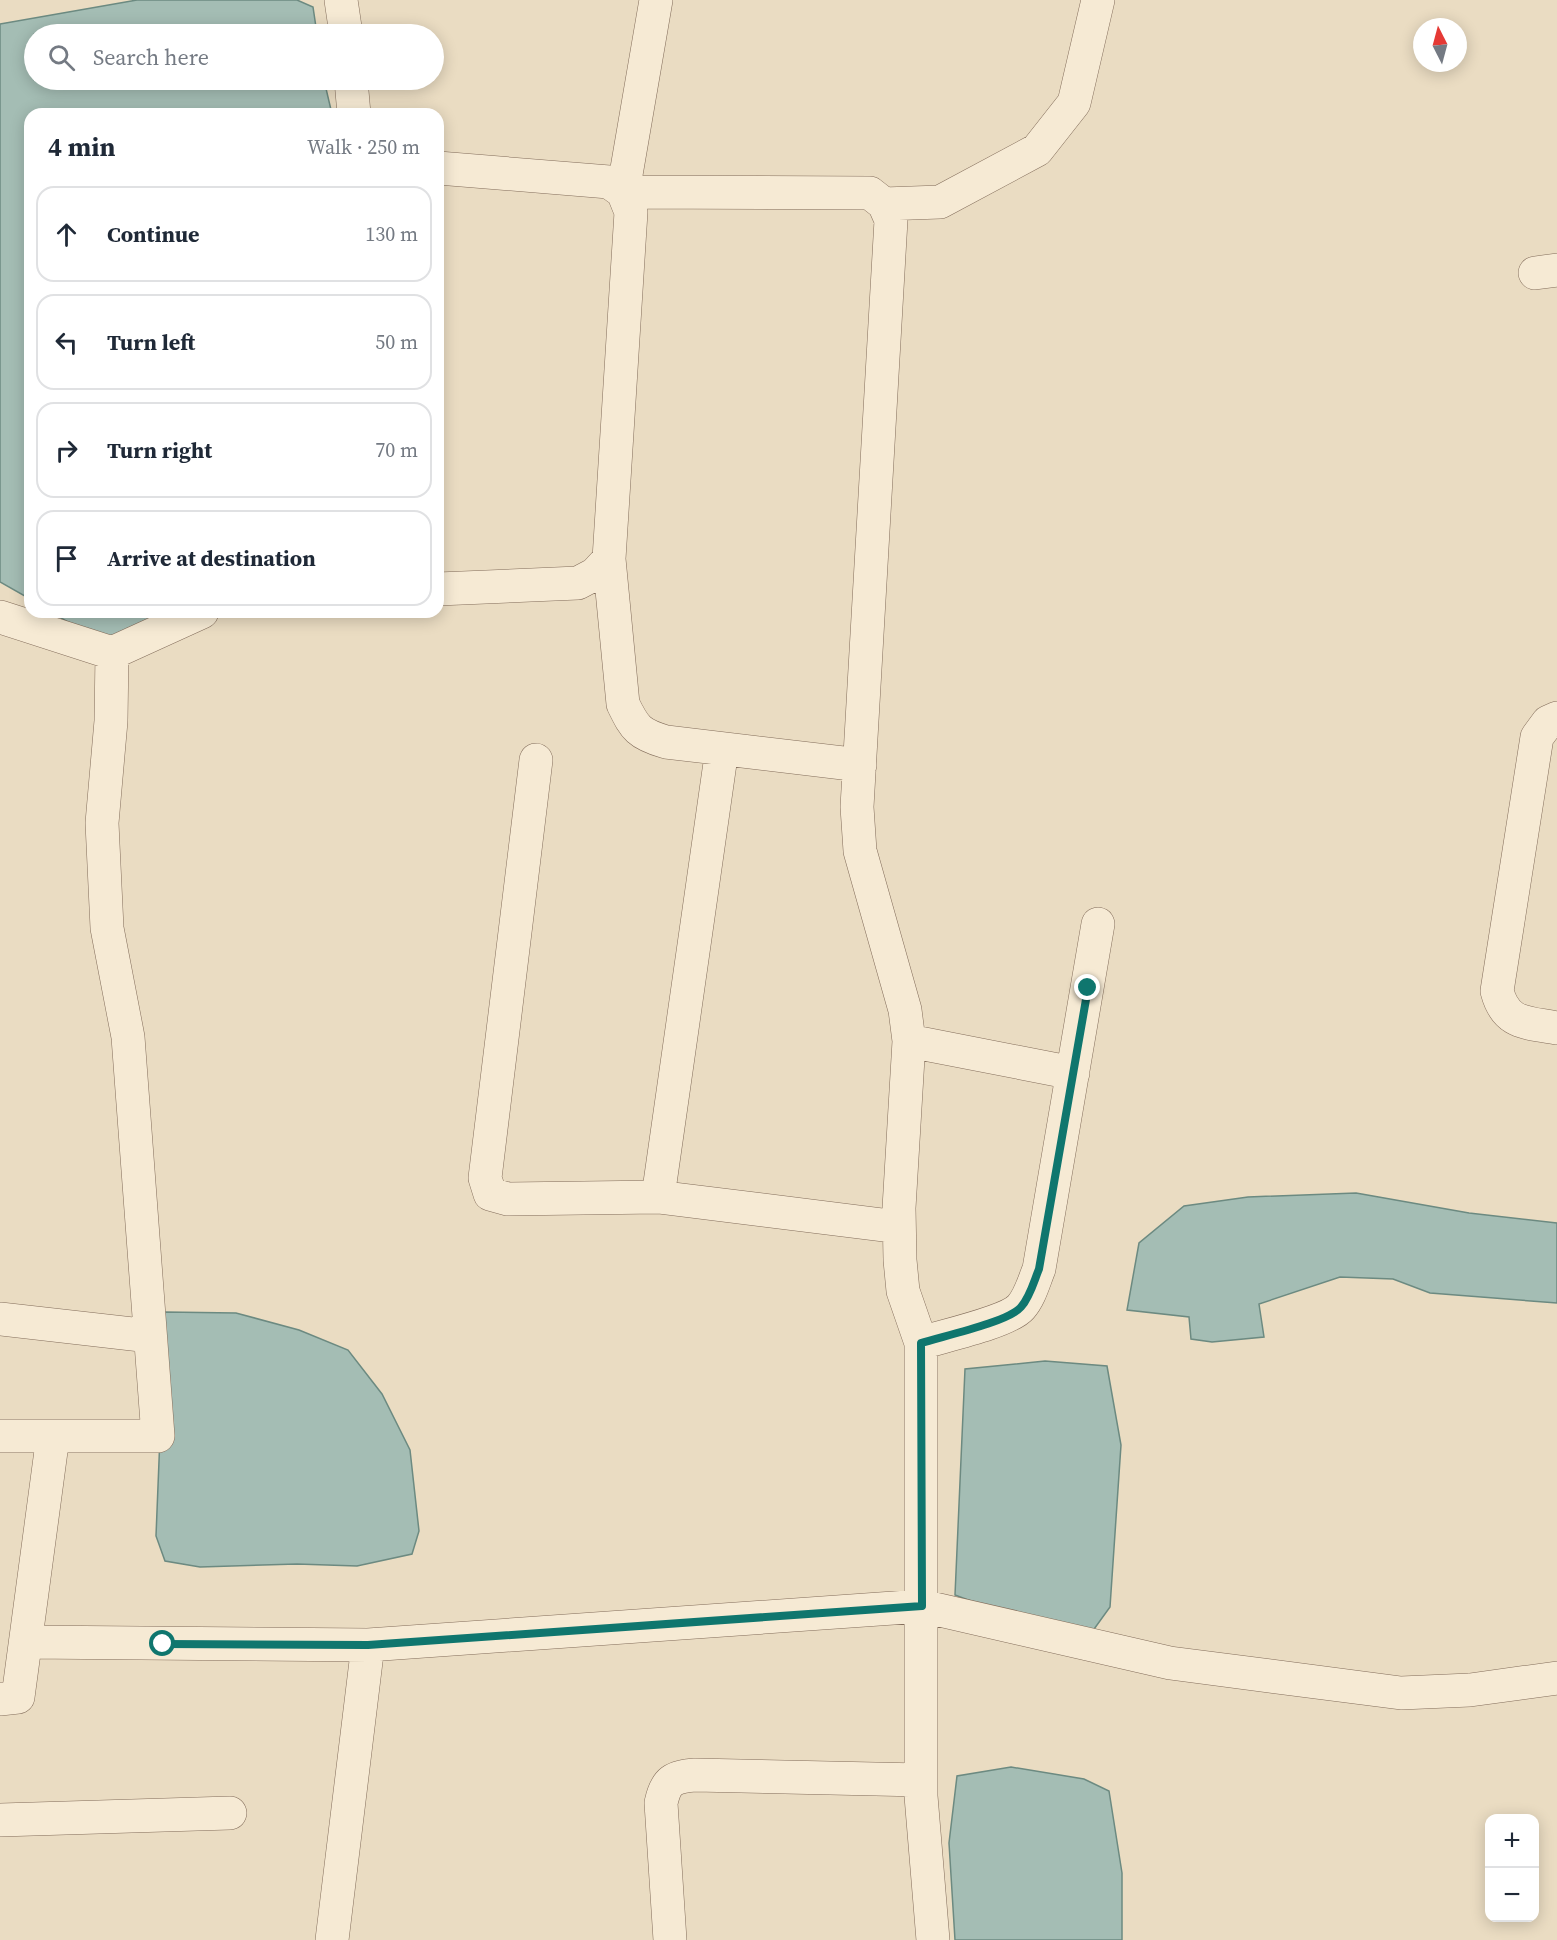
<!DOCTYPE html>
<html lang="en">
<head>
<meta charset="utf-8">
<style>
  body { margin:0; font-family:"Source Serif 4",serif; background:#f2f2f3; color:#1f2937 }
  .controls { position:absolute; right:18px; bottom:18px; display:grid; overflow:hidden; border-radius:12px; box-shadow:0 3px 15px #0003 }
  .controls button { width:54px; height:54px; display:grid; place-items:center; padding:0; border:0; border-bottom:2px solid #e0e1e3; background:#fff; color:#1f2937; font:30px sans-serif }
  .compass { position:absolute; left:1413px; top:18px; width:54px; height:54px; border-radius:50%; background:#fff; box-shadow:0 3px 15px #0003; rotate:354deg }
  .stop { position:absolute; width:18px; height:18px; margin:-14px; border:4px solid #0f766e; border-radius:50%; background:#fff }
  .stop.end { background:#0f766e; border-color:#fff; box-shadow:0 2px 6px #0008 }
  .list { margin:0; padding:0; list-style:none }
  h2 { display:flex; justify-content:space-between; align-items:center; height:78px; margin:0; padding:0 24px; font-size:26px }
  h2 small { font-size:20px; font-weight:400; color:#747a83 }
  .list li { display:grid; grid-template-columns:39px 1fr auto; gap:18px; align-items:center; box-sizing:border-box; height:96px; margin:0 12px 12px; padding:0 12px; border:2px solid #e0e1e3; border-radius:18px }
  .list b { display:block; font-size:22px; white-space:nowrap }
  .list em { font-size:20px; font-style:normal; color:#747a83 }
  .icon { flex:none; width:33px; height:33px; fill:none; stroke:currentColor; stroke-width:2; stroke-linecap:round; stroke-linejoin:round }
  .map { position:relative; flex:none; width:1557px; height:1940px; overflow:hidden }
  .search { position:absolute; background:#fff; box-shadow:0 3px 15px #0003; left:24px; top:24px; width:420px; height:66px; display:flex; align-items:center; gap:15px; box-sizing:border-box; padding:0 21px; border-radius:33px; color:#747a83; font-size:22px }
  .panel { position:absolute; background:#fff; box-shadow:0 3px 15px #0003; left:24px; top:108px; width:420px; height:510px; border-radius:18px }
  .map>svg:first-child { display:block }
  .water { fill:#a4bdb4; stroke:#6c8a81; stroke-width:1.5 }
  .lines { fill:none; stroke-linecap:round; stroke-linejoin:round }
  .street-casing { stroke:#836d5b; stroke-width:34 }
  .street { stroke:#f6ead4; stroke-width:33 }
  .route { stroke:#0f766e; stroke-width:8 }
</style>
</head>
<body>
<div class="map">
<svg width="1557" height="1940" viewBox="0 0 1557 1940">
  <rect width="100%" height="100%" fill="#eadcc2"/>
  <path class="water" d="M137,0h160l16,7 4,27h-283v46h290l8,34h-302v485l-30,-17v-558z
    M51,612h120l-63,34z
    M1356,1193l113,20 88,10v80l-127,-10 -37,-14 -53,-2 -81,27 5,33 -52,5 -21,-3 -2,-22 -62,-7 12,-67 45,-37 64,-9z
    M165,1312l71,1 63,17 49,20 34,44 28,56 9,81 -7,23 -55,12 -60,-2 -97,3 -35,-6 -9,-25z
    M1045,1361l62,5 14,79 -11,162 -26,36 -129,-48 10,-226z
    M1011,1767l73,12 25,12 13,82v67h-167l-6,-97 8,-67z"/>
  <g class="lines">
    <g class="street-casing">
      <path id="street" d="M341,0l5,34
        M656,0l-33,192 247,1 14,11 7,16 -34,587 3,44 45,159 4,31 -10,167 1,52 3,31 18,52v453l12,144
        M351,80l3,34
        M438,168l171,14 14,10 8,20 -22,347 -14,15 -17,9 -140,6
        M884,204l56,-2 97,-52 37,-47 24,-103
        M1535,273l22,-3
        M609,559l14,145c12,25 16,30 43,38l194,23
        M0,617l112,36 90,-41
        M1557,718l-9,4 -11,15 -40,254c9,34 29,31 60,37
        M536,760l-51,418 5,16 18,5 150,-2 241,30
        M909,1041l164,32
        M658,1197l64,-448
        M0,1319l150,17
        M921,1343c22,-7 87,-21 100,-36 9,-10 13,-26 18,-38l59,-345
        M0,1436h158l-30,-399 -21,-109 -5,-105 9,-102 1,-68
        M27,1642l341,3 554,-39 248,57 231,30 69,-3 87,-12
        M0,1699l18,-2 35,-261
        M0,1820l230,-7
        M332,1940l36,-295
        M670,1940l-9,-137c5,-23 12,-26 34,-28l226,5"/>
    </g>
    <use href="#street" class="street"/>
  </g>
  <g class="lines">
    <path class="route" d="M163,1644l205,1 554,-39 -1,-263c22,-7 87,-21 100,-36 9,-10 13,-26 18,-38l49,-281"/>
  </g>
</svg>
<div class="controls">
<button>+</button>
<button>−</button>
</div>
<svg class="compass" viewBox="-18 -18 36 36"><path d="M0-13l5 13h-10z" fill="#e53935"/><path d="M0 13l5-13h-10z" fill="#747a83"/></svg>
<div class="stop" style="left:163px;top:1644px"></div>
<div class="stop end" style="left:1088px;top:988px"></div>
<div class="search"><svg class="icon" aria-label="search" viewBox="0 0 24 24"><circle cx="10" cy="10" r="6"/><path d="M15 15l6 6"/></svg>Search here</div>
<section class="panel">
<h2>4 min<small>Walk · 250 m</small></h2>
<ul class="list">
<li><svg class="icon" aria-label="ahead" viewBox="0 0 24 24"><path d="M12 20V5M6 11l6-6 6 6"/></svg><div><b>Continue</b></div><em>130 m</em></li>
<li><svg class="icon" aria-label="left" viewBox="0 0 24 24"><path d="M17 20v-9H6M10 6l-5 5 5 5"/></svg><div><b>Turn left</b></div><em>50 m</em></li>
<li><svg class="icon" aria-label="right" viewBox="0 0 24 24"><path d="M7 20v-9h11M14 6l5 5-5 5"/></svg><div><b>Turn right</b></div><em>70 m</em></li>
<li><svg class="icon" aria-label="arrive" viewBox="0 0 24 24"><path d="M6 21V4h12l-3 4 3 4H6"/></svg><div><b>Arrive at destination</b></div></li>
</ul>
</section>
</div>
</body>
</html>
